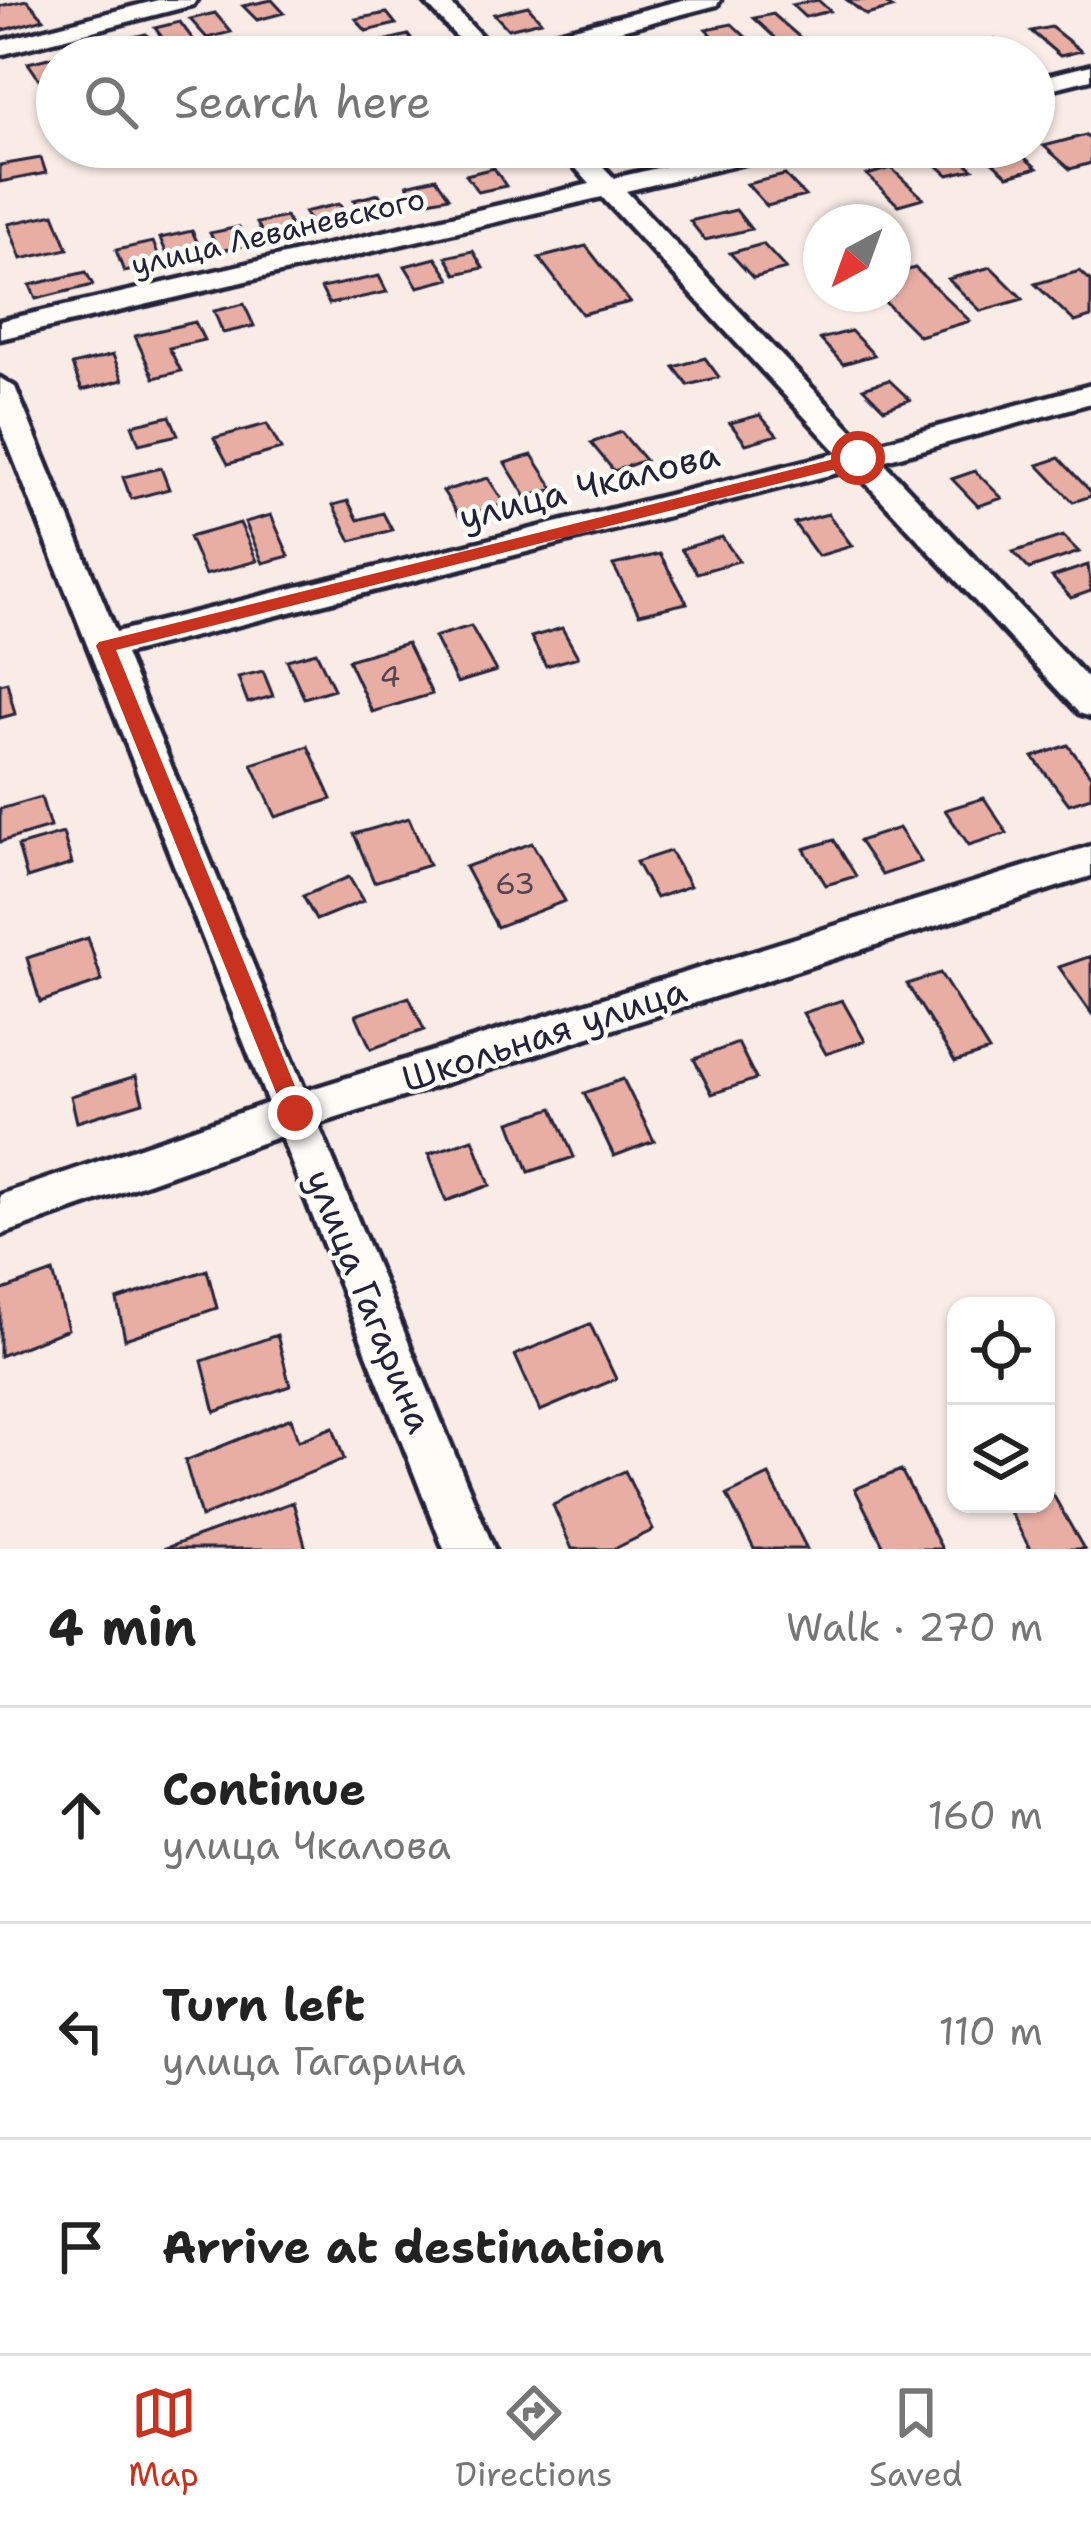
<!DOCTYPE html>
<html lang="en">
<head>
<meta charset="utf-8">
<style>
  body { margin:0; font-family:"Shantell Sans",sans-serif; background:#f2f2f2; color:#222 }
  .controls { position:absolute; right:36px; bottom:36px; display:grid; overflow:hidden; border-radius:24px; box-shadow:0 3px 9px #0004 }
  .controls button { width:108px; height:108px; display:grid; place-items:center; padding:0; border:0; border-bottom:3px solid #e0e0e0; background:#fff; color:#222; font:60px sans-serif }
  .compass { position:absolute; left:803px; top:204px; width:108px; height:108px; border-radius:50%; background:#fff; box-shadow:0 3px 9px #0004; rotate:221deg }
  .stop { position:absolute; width:36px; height:36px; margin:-27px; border:9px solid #c8321e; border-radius:50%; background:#fff }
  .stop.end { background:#c8321e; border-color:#fff; box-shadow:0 3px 12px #0008 }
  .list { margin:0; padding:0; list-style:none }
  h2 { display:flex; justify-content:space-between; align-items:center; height:156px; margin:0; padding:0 48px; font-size:51px }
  h2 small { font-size:39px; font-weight:400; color:#767676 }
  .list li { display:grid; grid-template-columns:78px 1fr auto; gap:36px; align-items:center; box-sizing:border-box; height:216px; padding:0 48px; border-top:3px solid #e0e0e0 }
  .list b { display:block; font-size:45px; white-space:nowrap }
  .list p { margin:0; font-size:39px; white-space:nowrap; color:#767676 }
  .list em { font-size:39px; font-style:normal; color:#767676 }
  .icon { flex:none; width:66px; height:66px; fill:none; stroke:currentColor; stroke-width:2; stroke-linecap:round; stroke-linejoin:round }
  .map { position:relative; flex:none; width:1091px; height:1549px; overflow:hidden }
  .search { position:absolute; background:#fff; box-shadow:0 3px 9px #0004; left:36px; right:36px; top:36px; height:132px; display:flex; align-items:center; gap:30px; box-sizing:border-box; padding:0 42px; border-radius:66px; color:#767676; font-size:45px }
  .sheet { height:804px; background:#fff }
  nav { display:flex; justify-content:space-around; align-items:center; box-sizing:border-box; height:168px; border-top:3px solid #e0e0e0; background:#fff; font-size:33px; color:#767676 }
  nav a { display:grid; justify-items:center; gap:6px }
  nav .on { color:#c8321e }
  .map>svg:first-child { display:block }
  .building { fill:#e8aea4; stroke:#22223b; stroke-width:3 }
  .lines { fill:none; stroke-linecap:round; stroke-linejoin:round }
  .street-casing { stroke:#22223b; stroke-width:9 }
  .street { fill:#fdfcf7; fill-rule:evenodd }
  .route { fill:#c8321e }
  .labels { text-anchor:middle; stroke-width:9; stroke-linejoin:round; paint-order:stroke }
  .far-street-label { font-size:30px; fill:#22223b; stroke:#fdfcf7 }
  .number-label { font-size:30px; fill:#544555 }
  .street-label { font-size:36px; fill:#22223b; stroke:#fdfcf7 }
</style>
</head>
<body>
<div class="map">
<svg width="1091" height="1549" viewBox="0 0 1091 1549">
  <rect width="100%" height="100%" fill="#f9ece6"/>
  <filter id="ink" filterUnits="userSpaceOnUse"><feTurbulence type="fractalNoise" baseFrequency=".00833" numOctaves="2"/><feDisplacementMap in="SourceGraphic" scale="24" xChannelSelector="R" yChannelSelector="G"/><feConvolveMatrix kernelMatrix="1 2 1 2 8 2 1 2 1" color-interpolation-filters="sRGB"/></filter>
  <g filter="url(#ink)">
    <path class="building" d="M27,0l17,19 -44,12v-25z
      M272,0l12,13 -27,7 -14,-14z
      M818,0l12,11 -25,6 -13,-12z
      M847,0h35l10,8 -26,7z
      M528,6l13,15 -33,8 -14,-15z
      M215,13l16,19 -24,6 -17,-19z
      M387,13l9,11 -30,7 -10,-12z
      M773,14l30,26 -20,5 -29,-27z
      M180,22l15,20 -25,6 -15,-20z
      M732,24l17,16 -26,6 -17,-17z
      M1051,27l30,24 -21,5 -29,-25z
      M146,34l12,15 -53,8 -8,-11z
      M408,35l10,12 -24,6 -10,-12z
      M688,37l19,19 -31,1 -14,-14z
      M995,39l17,14 -24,4 -15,-12z
      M73,52l4,5h-20v17l-18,5 -11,-16z
      M1086,135l5,5v23l-21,6 -26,-23z
      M1012,147l25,21 -29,8 -26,-23z
      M954,153l19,16 -25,6 -18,-16z
      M41,158l5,15 -46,9v-17z
      M494,168l12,18 -28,6 -12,-17z
      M891,168l32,30 -25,7 -31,-30z
      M785,175l20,21 -38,10 -20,-22z
      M436,178l13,19 -30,6 -12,-18z
      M379,194l11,17 -24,5 -12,-16z
      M339,204l12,17 -35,9 -12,-18z
      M736,210l15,19 -46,11 -15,-19z
      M54,214l14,35 -47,10 -13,-35z
      M286,217l9,17 -29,6 -9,-17z
      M239,227l9,18 -29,6 -9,-18z
      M192,231l11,23 -33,7 -10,-23z
      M153,242l9,22 -38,8 -8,-22z
      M763,244l23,25 -33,9 -23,-25z
      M586,246l44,56 -48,12 -43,-56z
      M473,251l10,17 -27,6 -10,-17z
      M436,258l14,21 -32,8 -13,-21z
      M991,267l32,32 -42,12 -33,-32z
      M915,268l55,53 -51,15 -42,-42h16v-20z
      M1080,271l11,10v36l-16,5 -40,-38z
      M86,272l7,13 -57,14 -6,-14z
      M379,276l8,16 -58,12 -8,-16z
      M244,304l10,22 -31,7 -9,-22z
      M195,322l9,18 -35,8 12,23 -27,7 -19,-42z
      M851,331l23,24 -31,9 -23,-25z
      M113,355l10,25 -41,10 -10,-25z
      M705,358l14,19 -31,8 -14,-18z
      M889,380l21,20 -26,9 -21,-21z
      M760,415l17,20 -31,9 -16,-21z
      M170,416l8,19 -39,9 -7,-19z
      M267,424l14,25 -53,15 -14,-26z
      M621,432l24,28 -31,11 -23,-28z
      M532,455l22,34 -28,8 -21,-34z
      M1059,458l32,34v4l-18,6 -35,-37z
      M161,468l8,21 -38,10 -8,-22z
      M975,471l27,27 -24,8 -26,-27z
      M488,478l17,26 -45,13 -17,-26z
      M348,501l10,19 25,-7 9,17 -41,11 -18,-36z
      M828,514l24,32 -34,10 -24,-33z
      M271,515l18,41 -26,7 -18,-41z
      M240,523l17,38 -52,14 -16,-38z
      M1063,536l16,16 -50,17 -16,-17z
      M722,537l17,24 -42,12 -16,-24z
      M660,554l27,49 -48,11 -26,-49z
      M1088,565l3,26 -20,7 -19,-21z
      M471,626l25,45 -39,12 -23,-46z
      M562,628l16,29 -32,9 -15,-29z
      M407,643l25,51 -60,18 -24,-52z
      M316,652l18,37 -30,9 -17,-38z
      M263,671l10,25 -25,7 -10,-26z
      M7,682l8,32 -15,4v-34z
      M1068,745l23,31v21l-22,7 -36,-47z
      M308,746l24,53 -56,18 -24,-53z
      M41,797l9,30 -50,15v-33z
      M984,798l23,35 -38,12 -24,-35z
      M409,818l20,47 -55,17 -20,-48z
      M899,828l22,34 -39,13 -23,-34z
      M63,833l9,31 -45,14 -9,-32z
      M834,840l22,36 -30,9 -22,-36z
      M532,843l33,58 -68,26 -32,-60z
      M670,851l20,35 -34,12 -20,-36z
      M349,877l14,24 -47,19 -13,-24z
      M88,938l14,43 -62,21 -13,-44z
      M1091,956v57l-32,-46z
      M940,973l49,78 -34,11 -48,-78z
      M409,997l15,33 -53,19 -15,-34z
      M842,1000l23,41 -39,13 -23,-41z
      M738,1043l18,36 -44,15 -18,-35z
      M136,1076l7,26 -66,20 -6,-26z
      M623,1079l31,62 -40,15 -30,-63z
      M553,1108l21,49 -45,15 -19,-50z
      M473,1139l17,46 -44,16 -17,-47z
      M207,1270l10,38 -92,31 -8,-39z
      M53,1272l15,57 -68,27v-65z
      M590,1324l26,55 -76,32 -25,-56z
      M277,1335l13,51 -75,26 -13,-51z
      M291,1418l7,23 35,-14 11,32 -143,58 -16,-56z
      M901,1470l41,79h-57l-30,-60z
      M625,1471l28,59 -39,19h-42l-19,-44z
      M769,1475l38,74h-53l-27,-54z
      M1052,1493l32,56h-54l-20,-37 18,-8h18v-8z
      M293,1502l13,47h-143z"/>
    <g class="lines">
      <g class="street-casing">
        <path id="street" d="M158,0h38l-3,5 -193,50v-14z
          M423,0h24l46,49 189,-49h38l-3,5 -199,52h-43z
          M1091,65v14l-57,14v-14z
          M557,147h27l30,31 134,-31h46l-4,5 -164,39 241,255 224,-61v18l-209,58 209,221v35l-12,-4 -226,-244 -728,185 180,437 786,-245v30l-773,248 176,425h-50l-163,-413 -281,99v-40l268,-92 -268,-679v-46l15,9 101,245 722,-179 -236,-256 -602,142v-18l590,-137z"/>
      </g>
      <use href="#street" class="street"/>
    </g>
  </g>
  <path class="route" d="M858,453l8,5 -2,4 -748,188 190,463 -11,10 -8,-3 -191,-474 3,-4z"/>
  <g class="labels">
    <g class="far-street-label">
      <text transform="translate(278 232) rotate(-13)" y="10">улица Леваневского</text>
    </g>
    <g class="number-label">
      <text x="390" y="687">4</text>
      <text x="515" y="894">63</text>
    </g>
    <g class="street-label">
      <text transform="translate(589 485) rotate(-14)" y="13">улица Чкалова</text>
      <text transform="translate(544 1034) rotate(-18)" y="13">Школьная улица</text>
      <text transform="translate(370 1301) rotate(68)" y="13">улица Гагарина</text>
    </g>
  </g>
</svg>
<div class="controls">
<button><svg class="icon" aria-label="locate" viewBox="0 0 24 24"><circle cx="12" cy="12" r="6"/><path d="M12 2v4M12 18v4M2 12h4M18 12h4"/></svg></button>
<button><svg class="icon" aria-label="layers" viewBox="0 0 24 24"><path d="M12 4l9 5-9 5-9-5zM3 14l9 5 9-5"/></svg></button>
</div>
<svg class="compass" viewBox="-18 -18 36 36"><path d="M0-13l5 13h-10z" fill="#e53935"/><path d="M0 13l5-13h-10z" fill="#767676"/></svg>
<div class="stop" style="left:858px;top:458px"></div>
<div class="stop end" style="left:295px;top:1113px"></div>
<div class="search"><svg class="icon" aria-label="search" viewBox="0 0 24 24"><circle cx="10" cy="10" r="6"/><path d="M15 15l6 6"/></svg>Search here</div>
</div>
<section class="sheet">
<h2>4 min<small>Walk · 270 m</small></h2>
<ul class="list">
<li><svg class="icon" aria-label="ahead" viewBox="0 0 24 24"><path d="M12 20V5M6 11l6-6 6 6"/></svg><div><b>Continue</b><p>улица Чкалова</p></div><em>160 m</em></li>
<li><svg class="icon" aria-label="left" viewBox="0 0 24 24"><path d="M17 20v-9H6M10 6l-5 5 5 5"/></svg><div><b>Turn left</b><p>улица Гагарина</p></div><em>110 m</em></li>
<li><svg class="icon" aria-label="arrive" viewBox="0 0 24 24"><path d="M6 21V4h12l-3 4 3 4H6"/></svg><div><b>Arrive at destination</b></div></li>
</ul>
</section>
<nav>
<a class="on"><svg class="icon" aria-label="map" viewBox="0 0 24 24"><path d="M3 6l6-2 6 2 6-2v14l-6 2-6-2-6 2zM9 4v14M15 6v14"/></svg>Map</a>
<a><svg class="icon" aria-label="directions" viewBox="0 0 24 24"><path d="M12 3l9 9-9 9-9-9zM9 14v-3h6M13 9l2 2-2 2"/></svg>Directions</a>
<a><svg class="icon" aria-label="saved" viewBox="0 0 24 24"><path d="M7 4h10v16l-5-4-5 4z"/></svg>Saved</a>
</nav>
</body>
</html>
